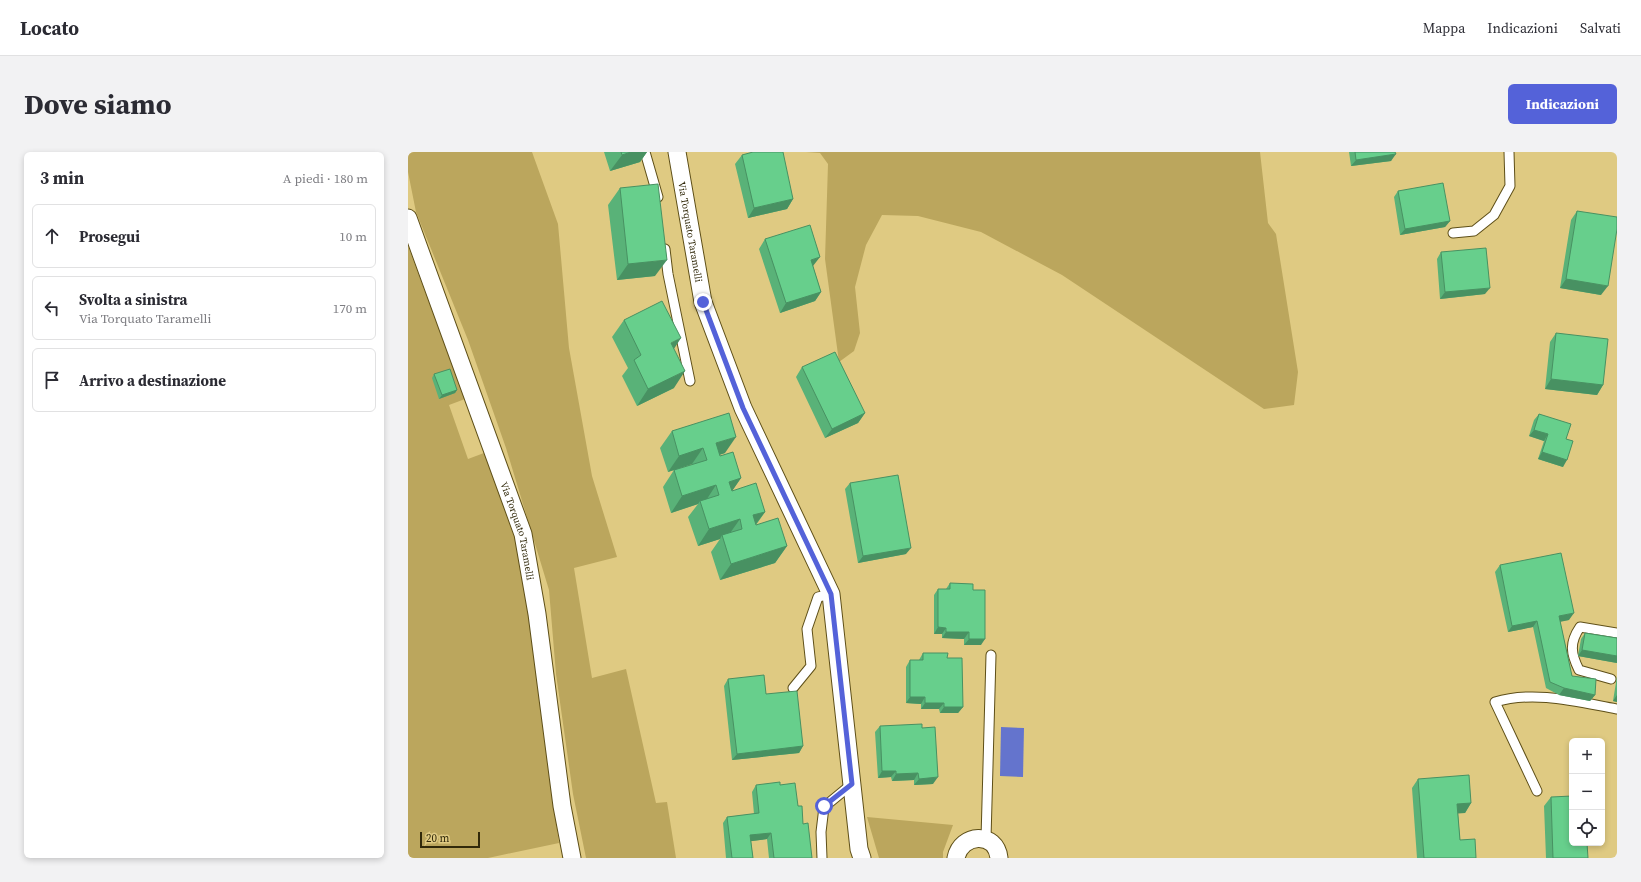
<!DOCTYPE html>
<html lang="it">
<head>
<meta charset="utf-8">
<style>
  body { margin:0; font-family:"Source Serif 4",serif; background:#f2f2f3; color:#2b2b33 }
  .controls { position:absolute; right:12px; bottom:12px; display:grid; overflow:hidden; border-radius:6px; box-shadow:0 2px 6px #0003 }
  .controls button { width:36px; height:36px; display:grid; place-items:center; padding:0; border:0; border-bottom:1px solid #e1e1e2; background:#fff; color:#2b2b33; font:20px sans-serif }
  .scale { position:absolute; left:12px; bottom:10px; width:60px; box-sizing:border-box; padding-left:4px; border:2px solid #31290a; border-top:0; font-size:11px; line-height:14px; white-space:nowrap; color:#31290a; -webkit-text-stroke:3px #dfca82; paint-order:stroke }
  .stop { position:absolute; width:12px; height:12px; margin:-9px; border:3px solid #5462d9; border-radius:50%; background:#fff }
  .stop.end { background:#5462d9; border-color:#fff; box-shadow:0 1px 4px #0008 }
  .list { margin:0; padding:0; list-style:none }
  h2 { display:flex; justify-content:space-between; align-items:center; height:52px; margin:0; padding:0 16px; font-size:17px }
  h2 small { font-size:13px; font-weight:400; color:#7c7c81 }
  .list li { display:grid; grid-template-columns:26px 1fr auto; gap:12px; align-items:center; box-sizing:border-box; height:64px; margin:0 8px 8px; padding:0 8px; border:1px solid #e1e1e2; border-radius:6px }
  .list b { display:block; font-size:15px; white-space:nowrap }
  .list p { margin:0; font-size:13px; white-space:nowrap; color:#7c7c81 }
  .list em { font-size:13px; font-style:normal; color:#7c7c81 }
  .icon { flex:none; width:22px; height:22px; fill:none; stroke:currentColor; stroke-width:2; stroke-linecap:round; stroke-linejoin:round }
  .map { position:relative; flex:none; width:1209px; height:706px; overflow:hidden; border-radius:6px }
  header { display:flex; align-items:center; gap:24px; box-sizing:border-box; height:56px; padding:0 20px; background:#fff; border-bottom:1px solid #e1e1e2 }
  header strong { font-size:19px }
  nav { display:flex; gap:22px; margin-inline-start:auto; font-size:14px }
  .intro { display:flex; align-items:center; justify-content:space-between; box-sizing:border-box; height:96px; padding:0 24px }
  h1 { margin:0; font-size:28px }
  .button { padding:10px 18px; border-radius:6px; background:#5462d9; color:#fff; font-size:14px; font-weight:700 }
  main { display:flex; gap:24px; padding:0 24px }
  aside { flex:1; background:#fff; border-radius:6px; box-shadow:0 2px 6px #0003 }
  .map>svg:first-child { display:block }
  .green { fill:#bba65d }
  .water { fill:#6474cd }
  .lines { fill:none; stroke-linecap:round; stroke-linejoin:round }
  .lane-casing { stroke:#5e4f18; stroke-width:11 }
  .street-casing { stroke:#5e4f18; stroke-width:19 }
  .lane { stroke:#fff; stroke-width:9 }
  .street { stroke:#fff; stroke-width:17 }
  .wall { fill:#59b278 }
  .shaded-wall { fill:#489162 }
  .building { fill:#67cf8c; stroke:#489162 }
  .route { stroke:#5462d9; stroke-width:5 }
  .labels { text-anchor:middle; stroke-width:3; stroke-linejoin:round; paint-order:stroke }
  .street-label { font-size:10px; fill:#31290a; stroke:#dfca82 }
</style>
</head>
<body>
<header>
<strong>Locato</strong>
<nav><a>Mappa</a><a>Indicazioni</a><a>Salvati</a></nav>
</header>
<div class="intro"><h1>Dove siamo</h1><a class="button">Indicazioni</a></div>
<main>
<aside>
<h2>3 min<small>A piedi · 180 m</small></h2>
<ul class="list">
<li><svg class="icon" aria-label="ahead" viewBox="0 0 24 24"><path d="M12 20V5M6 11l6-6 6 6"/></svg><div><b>Prosegui</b></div><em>10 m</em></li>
<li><svg class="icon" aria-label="left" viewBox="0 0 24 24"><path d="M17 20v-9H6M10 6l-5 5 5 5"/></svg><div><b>Svolta a sinistra</b><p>Via Torquato Taramelli</p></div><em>170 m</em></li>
<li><svg class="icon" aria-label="arrive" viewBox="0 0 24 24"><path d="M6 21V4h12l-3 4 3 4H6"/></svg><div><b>Arrivo a destinazione</b></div></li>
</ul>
</aside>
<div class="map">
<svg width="1209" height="706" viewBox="0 0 1209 706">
  <rect width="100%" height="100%" fill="#dfca82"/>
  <path class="green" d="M0,0h124l26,72 11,124 23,128 25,81 -43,11 18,110 34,-9 30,134 11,-1 9,56h-90l-13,-64 -17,-120 -7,-84 -43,-142 -38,-108 -52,-128 -8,-40z
    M398,0h454l8,71 8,11 22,138 -4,33 -30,4 -202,-134 -81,-43 -63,-16 -36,-1 -16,30 -11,42 5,46 -6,18 -15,11 -14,-103 3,-95 -8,-11z
    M0,94l57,153 -16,6 19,54 16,-6 32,84 19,106 8,87 16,113 -71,15h-80z
    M459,665l86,8 -10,27v6h-64z"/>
  <path class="water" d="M593,575l23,1 -1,49 -23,-1z"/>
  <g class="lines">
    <g class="lane-casing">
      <path id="lane" d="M237,0l13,45
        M1045,81l21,-2 20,-16 16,-29 -1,-34
        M257,97l3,25 22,107
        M1203,527l-32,-9c-8,-16 -10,-27 1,-43l37,6
        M385,536l18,-22 -4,-37 11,-32 13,-3
        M1129,639l-42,-89c39,-12 83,0 122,7
        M578,687l5,-184
        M414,706l-1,-26 3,-25 28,-23"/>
    </g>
    <g class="street-casing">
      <g id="street">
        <path id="s1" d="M269,0l26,150 40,106 88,186 28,255 3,9"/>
        <path id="s2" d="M0,66l115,316 14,80 25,192 10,52"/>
        <path d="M548,706c5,-25 40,-27 43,0"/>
      </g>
    </g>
    <use href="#lane" class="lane"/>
    <use href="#street" class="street"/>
  </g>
  <path class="wall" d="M196,0h43l-7,10 -30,9z
    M941,0h46l-4,9 -40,5z
    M334,3l51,44 -6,10 -39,9 -13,-54z
    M212,36l35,88 -38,4 -9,-75z
    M990,39l52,30 -5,6 -45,8 -6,-38z
    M1169,59l24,84 -41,-7 11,-68z
    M357,87l48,27 8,26 -6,9 -35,12 -21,-64z
    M1033,100l44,42 -45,5 -3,-40z
    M216,168l50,28v40l-37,18 -15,-30 6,-8 -16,-31z
    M1148,181l47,52 -6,10 -52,-6 5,-47z
    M394,215l63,46 -7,10 -33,15 -29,-61z
    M26,222l23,16 -2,3 -16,6 -7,-21z
    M1131,262l27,25 -3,28 -25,-8 6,-18 -15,-5 5,-16z
    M264,279l53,22 -6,2 1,1 21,22 -9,13 33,21 -9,13 31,21 -12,17 -55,17 -9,-28 9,-13 -22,7 -10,-29 10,-13 -27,9 -8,-26 11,-17 18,-5v-1l-24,8 -8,-24z
    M442,331l56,71 -48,9 -13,-74z
    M1092,413l69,55 -9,1 12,55 23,19 -5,6 -31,-6 -13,-7 -13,-61 -25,5 -13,-60z
    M542,431l23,7 8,55h-17v-6l-22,-1v-4h-8v-39l4,-6h8z
    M1177,481l32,5v25l-39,-7 3,-17z
    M515,501l24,5 16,49 -5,6h-18l-1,-4h-18v-5l-15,-1v-36l4,-7h9z
    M1209,524v26l-4,-1z
    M320,527l38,15 37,52 -4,7 -67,7 -8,-74z
    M472,574l42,2 11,56 -19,1v-5l-22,1 -1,-4 -13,1 -3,-46z
    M1010,627l53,24 -6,10h-7l2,27 16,18h-59l-5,-70z
    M348,633h24l18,21 5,18 9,34h-43l-2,-19 -16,2 2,17h-27l-3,-35 4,-6 27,-3 -2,-22z
    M1143,645l37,61h-42l-2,-52z"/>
  <path class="shaded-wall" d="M223,0h16l-7,10 -30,9 12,-16z
    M988,2l-5,7 -40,5 5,-6z
    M385,47l-6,10 -39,9 6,-10z
    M1042,69l-5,6 -45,8 5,-6z
    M412,105l-7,9 -9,3 7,-9z
    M259,108l-12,16 -38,4 11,-16z
    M1158,127l42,7 -7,9 -41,-7z
    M1082,136l-5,6 -45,5 5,-7z
    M413,140l-6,9 -35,12 6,-10z
    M273,186l-11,17 1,-12z
    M277,219l-11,17 -37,18 11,-17z
    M1143,227l52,6 -6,10 -52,-6z
    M49,238l-2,3 -16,6 3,-4z
    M457,261l-7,10 -33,15 7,-9z
    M1126,278l14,4 -4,7 -15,-5z
    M328,285l-11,16 -18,6 9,-16z
    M295,296l-11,16 -24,8 11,-16z
    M1134,300l25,8 -4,7 -25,-8z
    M333,326l-11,16 -1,-12z
    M308,333l-11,17 -5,-1 -2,3 -27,9 11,-17z
    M357,360l-12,16v-13z
    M332,367l-12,17 -6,-1 -2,4 -22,7 11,-17z
    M379,394l-12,17 -55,17 11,-16z
    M503,396l-5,6 -48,9 5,-7z
    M1166,461l-5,7 -14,3 4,-7z
    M1129,469l-4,6 -25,5 4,-6z
    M530,475l8,1 -4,6h-8z
    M538,480h23l-5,7 -22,-1z
    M561,487h16l-4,6h-17z
    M1174,498l35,6v7l-39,-7z
    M1156,536l31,7 -5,6 -31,-6z
    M1209,543v7l-4,-1z
    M502,545h15l-4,7 -15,-1z
    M517,551h19l-5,6h-18z
    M536,555h19l-5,6h-18z
    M395,594l-4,7 -67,7 5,-6z
    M474,619h14l-5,6 -13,1z
    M510,621l-4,7 -22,1 4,-7z
    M530,625l-5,7 -19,1 5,-6z
    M1063,651l-6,10 -14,1 6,-10z
    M363,681l-4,6 -22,3 5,-7z"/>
  <path class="building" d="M213,0h10l-9,3z
    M345,0h30l10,47 -39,9 -12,-53z
    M947,0h40l1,2 -40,6z
    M1035,31l7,38 -45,8 -7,-38z
    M250,32l9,76 -39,4 -8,-76z
    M1169,59l40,6v12l-9,57 -42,-7z
    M402,73l10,32 -9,3 10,32 -35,11 -21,-64z
    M1078,96l4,40 -45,4 -4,-40z
    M254,149l19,37 -10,5 14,28 -37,18 -14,-29 7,-5 -17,-35z
    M1148,181l52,6 -5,46 -52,-6z
    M427,200l30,61 -33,16 -30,-62z
    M42,217l7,21 -15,5 -8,-21z
    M321,261l7,24 -20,6 4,13 13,-4 8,26 -12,4 3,9 24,-8 9,29 -12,3 3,10 22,-7 9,28 -56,18 -9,-29 20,-6 -2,-10 -31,10 -9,-28 19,-6 -3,-10 -34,11 -8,-26 33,-10 -4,-12 -24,8 -7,-25z
    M1131,262l32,10 -5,15 7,2 -6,19 -25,-8 6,-18 -14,-4z
    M490,323l13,73 -48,8 -13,-73z
    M1153,401l13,60 -15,3 13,60 24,3 -1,16 -31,-7 -14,-6 -13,-61 -25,5 -12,-61z
    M542,431l23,1v6h12v49h-16v-7h-23v-4l-8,-1v-38h12z
    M1177,481l32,5v18l-35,-6z
    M515,501h25l-1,5h15l1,49h-19v-4h-19v-6h-15v-37h13z
    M356,523l2,19 31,-3 6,55 -66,8 -9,-75z
    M514,572v4l13,-1 3,50 -19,2 -1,-6 -22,1v-3h-14l-2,-45z
    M1061,623l2,28 -14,1 3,36 15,-1 1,19h-52l-6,-79z
    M372,630v3l15,-2 3,23h4l1,18 5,-1 4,35h-38l-3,-25 -21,2 3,23h-21l-5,-41 32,-4 -3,-28z
    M1164,644v47h15l1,15h-35l-2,-61z"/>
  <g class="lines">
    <path class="route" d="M295,150l40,106 88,186 21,190 -28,22"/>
  </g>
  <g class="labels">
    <g class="street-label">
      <text dy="4" stroke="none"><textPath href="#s1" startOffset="81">Via Torquato Taramelli</textPath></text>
      <text dy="4" stroke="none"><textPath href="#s2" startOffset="332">Via Torquato Taramelli</textPath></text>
    </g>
  </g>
</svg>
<div class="controls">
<button>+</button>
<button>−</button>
<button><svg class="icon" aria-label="locate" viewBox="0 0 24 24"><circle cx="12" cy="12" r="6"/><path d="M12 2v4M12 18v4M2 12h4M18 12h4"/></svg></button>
</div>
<div class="scale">20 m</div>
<div class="stop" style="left:416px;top:654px"></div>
<div class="stop end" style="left:295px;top:150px"></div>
</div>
</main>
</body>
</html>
